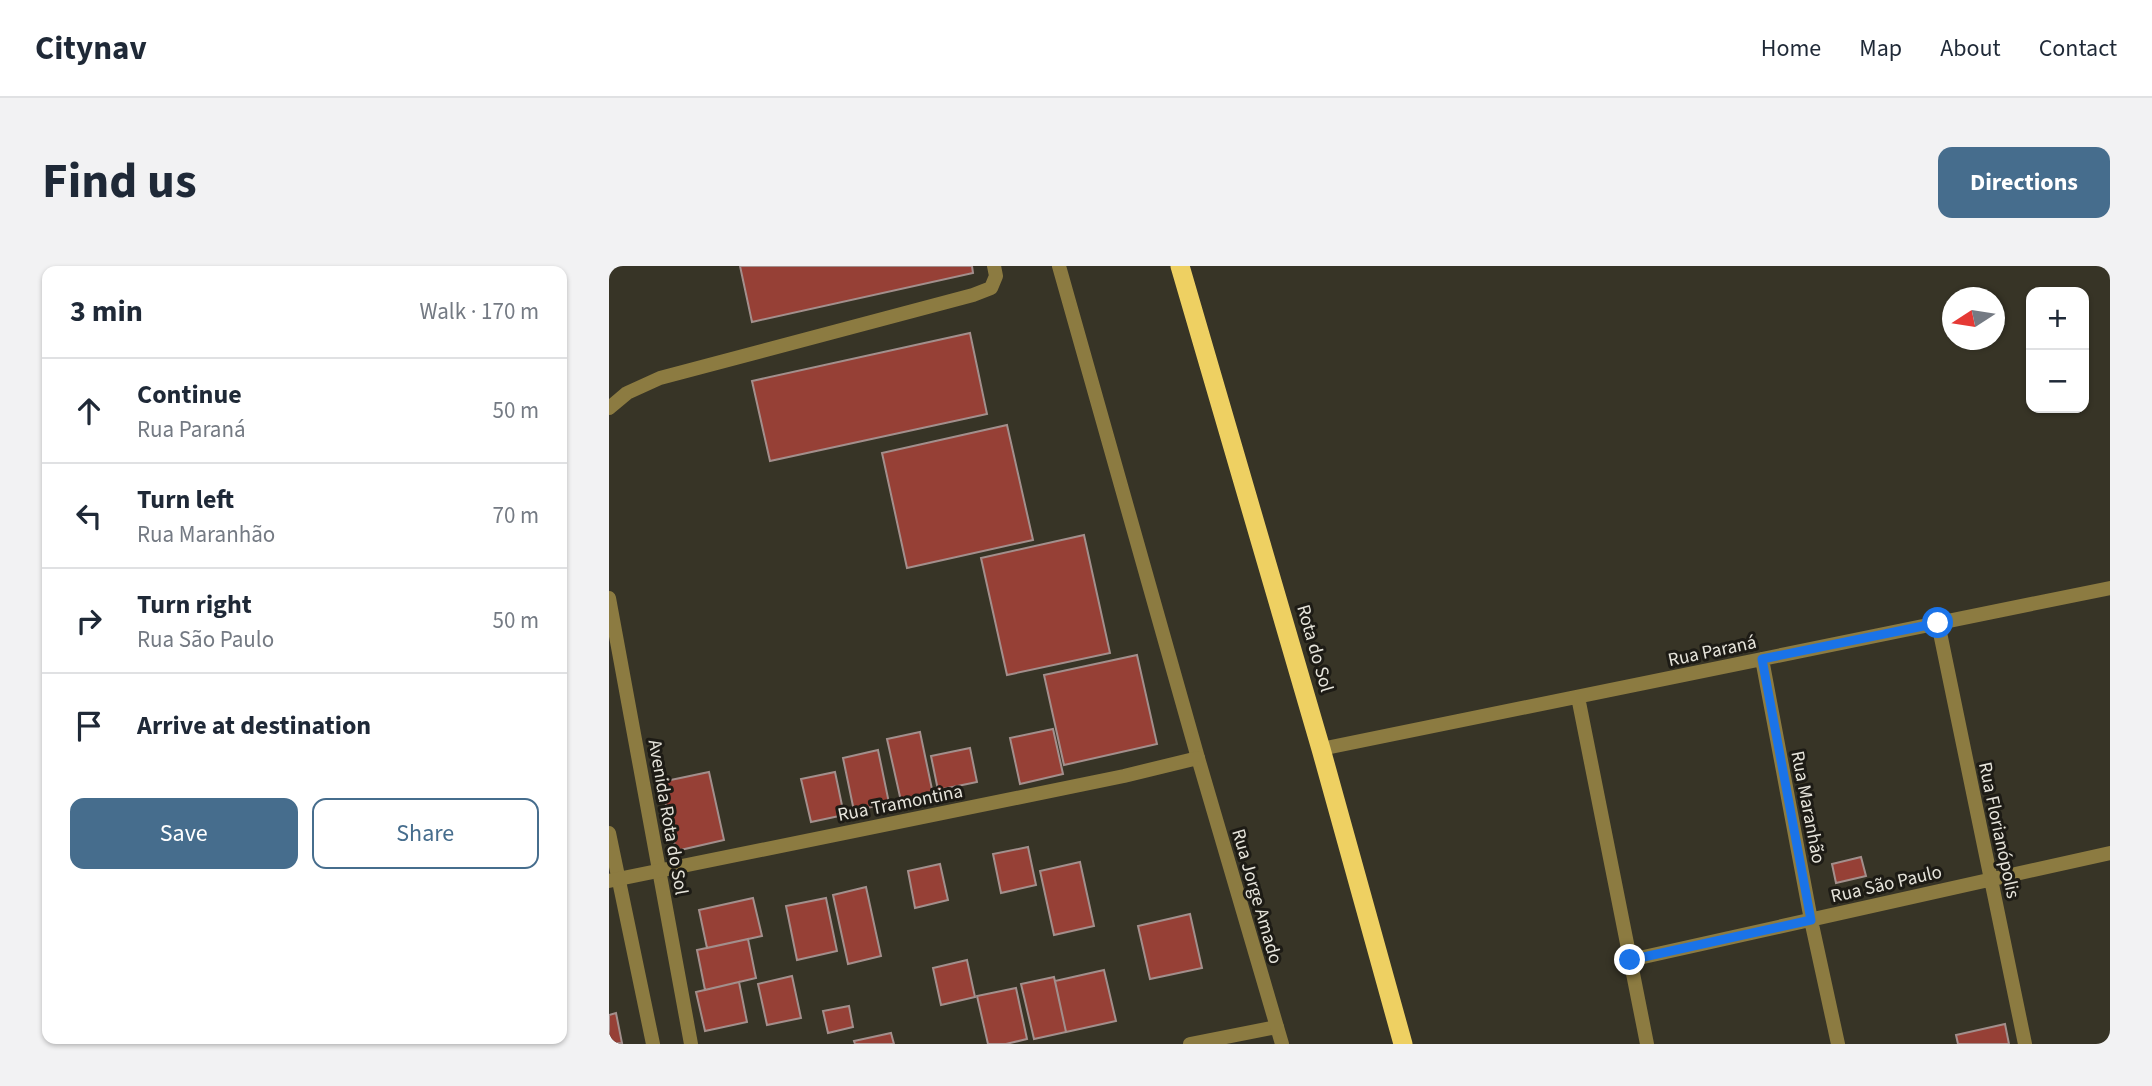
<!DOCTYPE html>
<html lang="en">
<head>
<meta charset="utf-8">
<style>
  body { margin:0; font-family:"Source Sans 3",sans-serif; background:#f2f2f3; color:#1f2937 }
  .controls { position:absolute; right:21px; top:21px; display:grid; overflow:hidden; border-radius:14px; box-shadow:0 2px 5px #0004 }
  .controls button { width:63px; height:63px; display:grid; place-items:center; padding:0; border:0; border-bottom:2px solid #e0e1e3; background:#fff; color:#1f2937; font:35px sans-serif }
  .compass { position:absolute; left:1333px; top:21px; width:63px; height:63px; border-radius:50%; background:#fff; box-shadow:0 2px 5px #0004; rotate:258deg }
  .stop { position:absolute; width:21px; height:21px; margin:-16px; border:5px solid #1a73e8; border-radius:50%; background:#fff }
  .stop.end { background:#1a73e8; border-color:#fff; box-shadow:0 2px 7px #0008 }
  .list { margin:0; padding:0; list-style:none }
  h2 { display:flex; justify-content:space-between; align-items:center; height:91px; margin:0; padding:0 28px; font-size:30px }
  h2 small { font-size:23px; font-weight:400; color:#747a83 }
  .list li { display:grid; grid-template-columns:46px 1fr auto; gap:21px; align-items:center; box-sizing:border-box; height:105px; padding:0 28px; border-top:2px solid #e0e1e3 }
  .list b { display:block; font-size:26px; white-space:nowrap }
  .list p { margin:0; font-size:23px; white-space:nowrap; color:#747a83 }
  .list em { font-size:23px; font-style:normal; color:#747a83 }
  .actions { display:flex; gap:14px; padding:21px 28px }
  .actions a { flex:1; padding:16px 0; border:2px solid #466d8d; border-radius:14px; text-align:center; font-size:24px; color:#466d8d }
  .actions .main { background:#466d8d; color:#fff }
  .icon { flex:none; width:38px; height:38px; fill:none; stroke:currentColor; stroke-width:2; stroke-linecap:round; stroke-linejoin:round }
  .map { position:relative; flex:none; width:1501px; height:778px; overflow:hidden; border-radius:14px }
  header { display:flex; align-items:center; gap:42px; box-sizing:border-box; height:98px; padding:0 35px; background:#fff; border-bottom:2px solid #e0e1e3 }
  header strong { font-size:33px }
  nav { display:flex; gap:38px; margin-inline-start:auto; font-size:24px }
  .intro { display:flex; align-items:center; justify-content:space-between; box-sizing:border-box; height:168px; padding:0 42px }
  h1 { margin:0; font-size:49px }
  .button { padding:18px 32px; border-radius:14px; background:#466d8d; color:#fff; font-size:24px; font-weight:700 }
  main { display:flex; gap:42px; padding:0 42px }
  aside { flex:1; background:#fff; border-radius:14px; box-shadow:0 2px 5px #0004 }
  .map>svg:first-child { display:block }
  .building { fill:#964036; stroke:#a38f8c; stroke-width:2 }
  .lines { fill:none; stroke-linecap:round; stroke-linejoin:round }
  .service { stroke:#8c7b41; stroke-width:14 }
  .minor { stroke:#8c7b41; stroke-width:14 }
  .tertiary { stroke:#8c7b41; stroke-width:14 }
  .trunk { stroke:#eed062; stroke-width:19 }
  .route { stroke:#1a73e8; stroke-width:9 }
  .labels { text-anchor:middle; stroke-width:6; stroke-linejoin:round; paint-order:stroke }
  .street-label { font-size:19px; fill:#e6e4db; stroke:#1d1b15 }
</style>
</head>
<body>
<header>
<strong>Citynav</strong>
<nav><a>Home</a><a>Map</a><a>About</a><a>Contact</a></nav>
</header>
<div class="intro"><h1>Find us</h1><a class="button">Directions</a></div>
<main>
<aside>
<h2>3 min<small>Walk · 170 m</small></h2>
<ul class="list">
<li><svg class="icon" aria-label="ahead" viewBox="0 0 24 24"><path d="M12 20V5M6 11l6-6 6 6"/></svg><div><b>Continue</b><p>Rua Paraná</p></div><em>50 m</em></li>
<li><svg class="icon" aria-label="left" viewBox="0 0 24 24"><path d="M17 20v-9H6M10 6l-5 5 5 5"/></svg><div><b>Turn left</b><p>Rua Maranhão</p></div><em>70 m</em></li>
<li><svg class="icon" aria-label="right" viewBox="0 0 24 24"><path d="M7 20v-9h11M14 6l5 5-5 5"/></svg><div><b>Turn right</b><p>Rua São Paulo</p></div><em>50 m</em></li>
<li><svg class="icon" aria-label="arrive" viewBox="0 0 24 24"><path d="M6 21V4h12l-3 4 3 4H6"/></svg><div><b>Arrive at destination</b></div></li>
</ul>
<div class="actions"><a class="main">Save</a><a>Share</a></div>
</aside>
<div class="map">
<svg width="1501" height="778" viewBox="0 0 1501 778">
  <rect width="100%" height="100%" fill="#373426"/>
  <path class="building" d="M131,0h232l1,7 -221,49z
    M361,67l17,81 -217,47 -18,-80z
    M398,159l26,115 -126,28 -25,-115z
    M475,269l26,118 -103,22 -26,-117z
    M528,389l20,89 -93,21 -20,-90z
    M444,463l10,45 -43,10 -10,-46z
    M311,466l13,62 -32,7 -14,-62z
    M361,482l7,34 -39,8 -7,-34z
    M269,484l11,53 -35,8 -11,-53z
    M100,506l15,68 -48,11 -15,-69z
    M226,506l9,43 -33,7 -10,-43z
    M419,581l8,38 -35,8 -8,-39z
    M1252,591l5,19 -30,7 -4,-19z
    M471,596l14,64 -40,9 -14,-64z
    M331,598l8,36 -33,8 -7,-37z
    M257,621l15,69 -33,8 -15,-69z
    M144,632l9,38 -55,12 -8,-38z
    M217,632l11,53 -40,9 -11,-54z
    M581,648l12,54 -52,11 -12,-53z
    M139,673l8,39 -51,12 -8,-40z
    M358,694l8,37 -34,8 -8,-37z
    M495,704l12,51 -50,11 -11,-51z
    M183,710l9,42 -34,7 -9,-41z
    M445,711l12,55 -32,7 -13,-55z
    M130,716l8,40 -42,9 -9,-39z
    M407,722l11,51 -21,5h-18l-11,-48z
    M240,740l4,21 -25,6 -5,-22z
    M7,747l6,30 -13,1v-29z
    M1396,758l4,20h-51l-2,-9z
    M282,767l3,11h-39l-1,-3z"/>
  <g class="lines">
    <path class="service" d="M0,142l18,-15 33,-15 313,-83 18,-7 5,-12 -2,-10"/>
    <path class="minor" d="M450,0l139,492
      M0,332l82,446
      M1329,357l87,421
      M1153,393l49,261 27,124
      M969,431l69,347
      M712,483l789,-161
      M0,567l44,211
      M1021,694l480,-107
      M581,778l87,-17"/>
    <path class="tertiary" d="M0,615l515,-105 74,-18 84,286"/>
    <path class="trunk" d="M571,0l141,483 82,295"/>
  </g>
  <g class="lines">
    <path class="route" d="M1021,694l181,-40 -49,-261 176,-36"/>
  </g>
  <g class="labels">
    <g class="street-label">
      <text transform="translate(707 382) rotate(74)" y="7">Rota do Sol</text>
      <text transform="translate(1103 384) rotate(-12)" y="7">Rua Paraná</text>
      <text transform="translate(291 536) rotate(-11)" y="7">Rua Tramontina</text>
      <text transform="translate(1200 541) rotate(79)" y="7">Rua Maranhão</text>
      <text transform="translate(60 551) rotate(80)" y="7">Avenida Rota do Sol</text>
      <text transform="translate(1391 564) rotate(78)" y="7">Rua Florianópolis</text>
      <text transform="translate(1277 617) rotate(-13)" y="7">Rua São Paulo</text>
      <text transform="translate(649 630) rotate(74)" y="7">Rua Jorge Amado</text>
    </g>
  </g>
</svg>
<div class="controls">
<button>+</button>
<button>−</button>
</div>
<svg class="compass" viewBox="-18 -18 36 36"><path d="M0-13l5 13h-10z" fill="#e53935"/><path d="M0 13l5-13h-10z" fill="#747a83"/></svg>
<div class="stop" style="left:1329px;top:357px"></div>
<div class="stop end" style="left:1021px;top:694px"></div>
</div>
</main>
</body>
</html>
